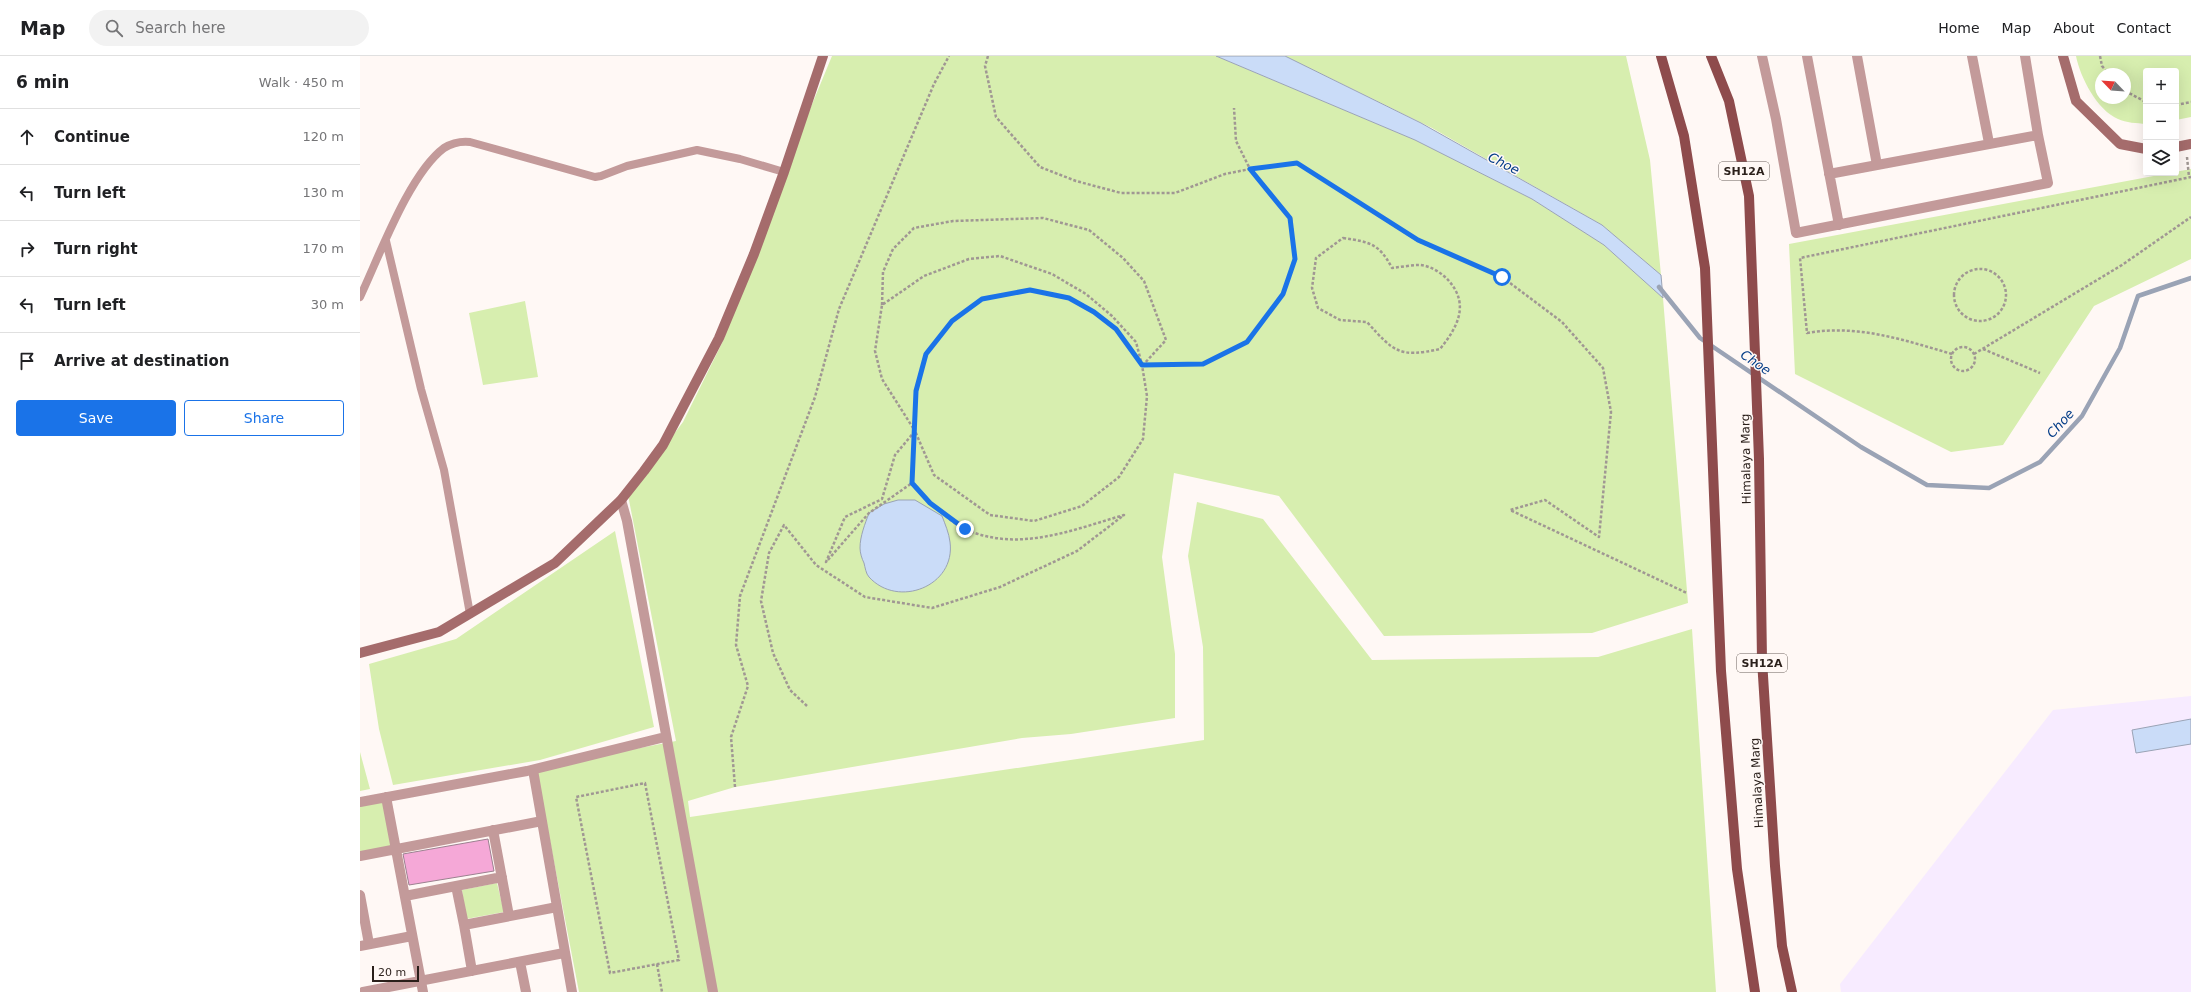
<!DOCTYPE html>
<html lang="en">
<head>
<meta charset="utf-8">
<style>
  body { margin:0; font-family:"DejaVu Sans",sans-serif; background:#f2f2f2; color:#202124 }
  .controls { position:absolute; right:12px; top:12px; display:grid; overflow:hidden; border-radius:4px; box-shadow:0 4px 16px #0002 }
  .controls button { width:36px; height:36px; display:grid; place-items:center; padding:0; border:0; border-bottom:1px solid #e0e0e0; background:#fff; color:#202124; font:20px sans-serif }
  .compass { position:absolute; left:1735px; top:12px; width:36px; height:36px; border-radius:50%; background:#fff; box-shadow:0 4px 16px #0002; rotate:295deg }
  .scale { position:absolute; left:12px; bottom:10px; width:47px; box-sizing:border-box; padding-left:4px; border:2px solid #2a1f1a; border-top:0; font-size:11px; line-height:14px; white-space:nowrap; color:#2a1f1a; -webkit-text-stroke:3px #fff8f5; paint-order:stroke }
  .stop { position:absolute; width:12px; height:12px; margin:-9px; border:3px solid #1a73e8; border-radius:50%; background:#fff }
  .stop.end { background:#1a73e8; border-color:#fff; box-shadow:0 1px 4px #0008 }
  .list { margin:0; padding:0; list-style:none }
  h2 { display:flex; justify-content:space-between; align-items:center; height:52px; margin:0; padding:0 16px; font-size:17px }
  h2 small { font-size:13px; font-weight:400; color:#757577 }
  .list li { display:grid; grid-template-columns:26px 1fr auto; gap:12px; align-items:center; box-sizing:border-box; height:56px; padding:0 16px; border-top:1px solid #e0e0e0 }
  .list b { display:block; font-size:15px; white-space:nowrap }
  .list em { font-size:13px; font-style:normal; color:#757577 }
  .actions { display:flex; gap:8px; padding:12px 16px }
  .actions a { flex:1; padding:9px 0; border:1px solid #1a73e8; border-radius:4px; text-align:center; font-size:14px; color:#1a73e8 }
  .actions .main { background:#1a73e8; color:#fff }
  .icon { flex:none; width:22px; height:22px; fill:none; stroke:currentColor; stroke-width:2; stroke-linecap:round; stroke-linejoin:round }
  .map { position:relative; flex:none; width:1831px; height:936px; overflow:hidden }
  header { display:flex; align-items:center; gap:24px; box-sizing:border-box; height:56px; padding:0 20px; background:#fff; border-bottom:1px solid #e0e0e0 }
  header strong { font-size:19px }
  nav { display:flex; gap:22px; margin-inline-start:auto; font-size:14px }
  .search { width:280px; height:36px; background:#f2f2f2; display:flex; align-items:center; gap:10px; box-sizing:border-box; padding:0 14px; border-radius:22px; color:#757577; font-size:15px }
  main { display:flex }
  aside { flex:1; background:#fff }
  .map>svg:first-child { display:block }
  .education { fill:#f7ebff }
  .green { fill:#d7eeaf; fill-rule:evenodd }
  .water { fill:#cadcf8; stroke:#9aa3b5 }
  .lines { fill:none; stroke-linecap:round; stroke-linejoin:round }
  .stream { stroke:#9aa3b5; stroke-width:4.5 }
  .building { fill:#f5a8d7; stroke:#9c8190 }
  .path { stroke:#a09793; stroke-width:2.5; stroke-dasharray:3 2; stroke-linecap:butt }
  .lane { stroke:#c39a9a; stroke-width:8 }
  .street { stroke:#c39a9a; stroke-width:10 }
  .secondary { stroke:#a56c6c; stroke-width:10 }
  .primary { stroke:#8e4b4c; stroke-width:10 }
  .route { stroke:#1a73e8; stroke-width:5 }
  .labels { text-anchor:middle; stroke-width:3; stroke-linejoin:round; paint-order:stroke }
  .shield { fill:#fff8f5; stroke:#6a605c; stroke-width:1 }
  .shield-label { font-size:11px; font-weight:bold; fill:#2a1f1a }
  .street-label { font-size:12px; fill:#2a1f1a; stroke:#fff8f5 }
  .water-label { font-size:13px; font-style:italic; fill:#033c87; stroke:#fff8f5 }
</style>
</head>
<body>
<header>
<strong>Map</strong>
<div class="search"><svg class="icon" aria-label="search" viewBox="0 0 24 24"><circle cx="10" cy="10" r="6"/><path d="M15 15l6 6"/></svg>Search here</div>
<nav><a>Home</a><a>Map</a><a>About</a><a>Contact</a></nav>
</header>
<main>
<aside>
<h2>6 min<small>Walk · 450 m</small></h2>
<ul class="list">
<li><svg class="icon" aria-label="ahead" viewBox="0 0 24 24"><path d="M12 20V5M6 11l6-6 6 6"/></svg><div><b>Continue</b></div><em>120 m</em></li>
<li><svg class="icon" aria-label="left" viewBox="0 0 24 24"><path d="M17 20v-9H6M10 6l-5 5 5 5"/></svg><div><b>Turn left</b></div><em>130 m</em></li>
<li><svg class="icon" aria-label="right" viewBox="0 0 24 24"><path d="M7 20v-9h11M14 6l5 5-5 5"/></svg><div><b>Turn right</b></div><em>170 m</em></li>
<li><svg class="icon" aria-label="left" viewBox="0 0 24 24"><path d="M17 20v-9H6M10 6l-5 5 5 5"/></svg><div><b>Turn left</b></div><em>30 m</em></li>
<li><svg class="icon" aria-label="arrive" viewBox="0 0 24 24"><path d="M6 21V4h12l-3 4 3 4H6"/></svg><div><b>Arrive at destination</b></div></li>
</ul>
<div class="actions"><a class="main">Save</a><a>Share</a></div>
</aside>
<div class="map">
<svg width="1831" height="936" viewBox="0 0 1831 936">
  <rect width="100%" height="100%" fill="#fff8f5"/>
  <path class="education" d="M1831,640v296h-350l-1,-8 213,-274z"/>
  <path class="green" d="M472,0h384l199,84 117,59 72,46 59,53 25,305 -96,30 -208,3 -105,-140 -105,-23 -12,84 13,97v64l-104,16 -49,4 -287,49 -47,14 2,16 514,-77 -1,-93 -15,-91 9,-54 66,17 109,141 226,-3 94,-28 24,363h-1137l-43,-224 140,-27 -48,-246 55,-73 40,-81 61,-169z
    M925,0h341l24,104 11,115 -59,-50 -170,-97z
    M1716,0h115v61l-15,3v-49h-30v53c-9,-1 -20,-1 -28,-5 -21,-9 -38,-42 -42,-63zM1741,18h24v24h-24z
    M1831,113v90l-97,47 -91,139 -52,7 -156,-78 -6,-130z
    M165,245l13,76 -55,8 -14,-72z
    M255,475l39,196 -114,33 -147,25 -14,-56 -10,-65 87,-25z
    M0,696l10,37 -10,2z
    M26,741l10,52 -36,7v-54z
    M137,827l7,29 -38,7 -4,-29z"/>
  <path class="water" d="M856,0h69l136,67 181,102 59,50 2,23 -59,-53 -72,-46 -117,-59z
    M538,444h17l27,16c3,8 7,17 8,26 6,44 -52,67 -81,35 -3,-3 -4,-10 -5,-14 -2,-4 -4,-10 -4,-15 0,-12 5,-24 9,-35l15,-9z
    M1831,663v25l-55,9 -4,-23z"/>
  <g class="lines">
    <path class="stream" d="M1299,231l41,51 161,109 66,38 62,3 51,-26 42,-46 38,-68 18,-52 53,-18"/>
  </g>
  <path class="building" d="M128,783l6,32 -85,14 -6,-31z"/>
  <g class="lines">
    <path class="path" d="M628,0l-3,10 11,51 44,50 36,14 45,12h54l50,-19 25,-5 -14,-28 -2,-33
      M1740,0l2,10 7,8
      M1765,35l21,11
      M1816,49l15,-3
      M1827,101l2,20
      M983,182c26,4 36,5 49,30 9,-1 19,-3 28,-3 11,1 22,8 29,16 21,24 8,47 -9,68 -41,9 -46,3 -73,-27l-27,-2 -22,-12 -6,-20 4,-30z
      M1594 239a26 26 0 1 1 52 0a26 26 0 1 1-52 0Z
      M522,249l1,-33 10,-23 21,-21 39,-7 90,-3 46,12 34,28 21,23 22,59 -23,25
      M1591 303a12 12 0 1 1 24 0a12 12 0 1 1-24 0Z
      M1623,293l57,24
      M1592,298c-48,-14 -95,-30 -145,-21l-7,-75 391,-81
      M1614,298l148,-89 69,-48
      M782,309l61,-1 44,-23 36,-46 12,-36 -4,-41 -41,-49 47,-6 121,78 84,36 60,45 41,46 8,44 -12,125 -54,-37 -35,10 177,83
      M555,375l-20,24 -13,44 -37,18 -19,45 43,-49 43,-30 3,-52 -33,-52 -7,-28 7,-46 42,-29 45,-17 31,-3 52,18 34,20 26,22 24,26 6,23 5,31 -4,43 -24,38 -37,29 -48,15 -44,-6 -56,-40 -19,-44 1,-40 10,-37 26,-33 30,-22 48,-9 39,8 25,14 22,17 26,36
      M447,650l-17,-16 -17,-37 -12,-52 8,-48 15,-28 32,40 49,32 67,11 68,-21 77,-36 47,-36c-52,15 -106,38 -159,14 -17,-8 -40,-32 -53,-46
      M285,727l34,177 -69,13 -34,-176z
      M375,731l-4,-50 17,-51 -12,-41 4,-49 75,-199 24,-88 95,-225 15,-28
      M297,908l5,28"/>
    <path class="lane" d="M26,185l35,148 23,81 26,144
      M0,241c19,-40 49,-123 84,-149 8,-5 16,-7 26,-6l125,35 6,-1 26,-10 70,-16 43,9 44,13"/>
    <path class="street" d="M1402,0l14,63 20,114 252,-50 -10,-48 -13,-79
      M1447,0l32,169
      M1497,0l20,109
      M1612,0l17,87
      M1469,118l209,-39
      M261,444l6,21 86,471
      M173,714l39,222
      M26,741l37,195
      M0,746l167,-31 138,-34
      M133,774l16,86
      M0,800l182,-35
      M96,830l46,-9
      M0,839l9,49
      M45,840l51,-10 8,39 93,-18
      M104,869l8,46
      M0,890l52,-10
      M160,906l6,30
      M3,936l201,-39"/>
    <path class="secondary" d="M1703,0l13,45 44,43 26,5
      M1816,91l15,-3
      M0,597l79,-21 116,-69 66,-63 23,-29 19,-26 56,-107 35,-84 30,-82 39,-116"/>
    <path class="primary" d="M1301,0l23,80 21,132 16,403 16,198 18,123
      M1351,0l18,45 20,95 10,263 3,201 13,206 7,80 10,46"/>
  </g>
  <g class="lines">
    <path class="route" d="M605,473l-35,-26 -18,-20 4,-92 10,-37 26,-33 30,-22 48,-9 39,8 25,14 22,17 26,36 61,-1 44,-22 36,-48 12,-35 -5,-41 -40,-49 47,-6 121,77 84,37"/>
  </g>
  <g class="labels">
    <g class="shield">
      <rect x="1359" y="106" width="50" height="18" rx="3"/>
      <rect x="1377" y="598" width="50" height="18" rx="3"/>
    </g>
    <g class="shield-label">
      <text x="1384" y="119">SH12A</text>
      <text x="1402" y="611">SH12A</text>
    </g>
    <g class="street-label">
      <text transform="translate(1386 403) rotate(-91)" y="4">Himalaya Marg</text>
      <text transform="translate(1397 727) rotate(-93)" y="4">Himalaya Marg</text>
    </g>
    <g class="water-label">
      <text transform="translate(1144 107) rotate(27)" y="5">Choe</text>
      <text transform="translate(1396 306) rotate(34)" y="5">Choe</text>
      <text transform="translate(1700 367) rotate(-48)" y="5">Choe</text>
    </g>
  </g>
</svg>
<div class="controls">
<button>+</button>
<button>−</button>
<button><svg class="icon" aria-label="layers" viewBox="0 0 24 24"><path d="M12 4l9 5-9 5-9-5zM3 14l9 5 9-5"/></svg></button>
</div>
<svg class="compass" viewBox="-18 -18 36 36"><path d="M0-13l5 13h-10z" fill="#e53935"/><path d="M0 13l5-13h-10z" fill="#757577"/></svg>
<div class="scale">20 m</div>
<div class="stop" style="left:1142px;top:221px"></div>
<div class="stop end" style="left:605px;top:473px"></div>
</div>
</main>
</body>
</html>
